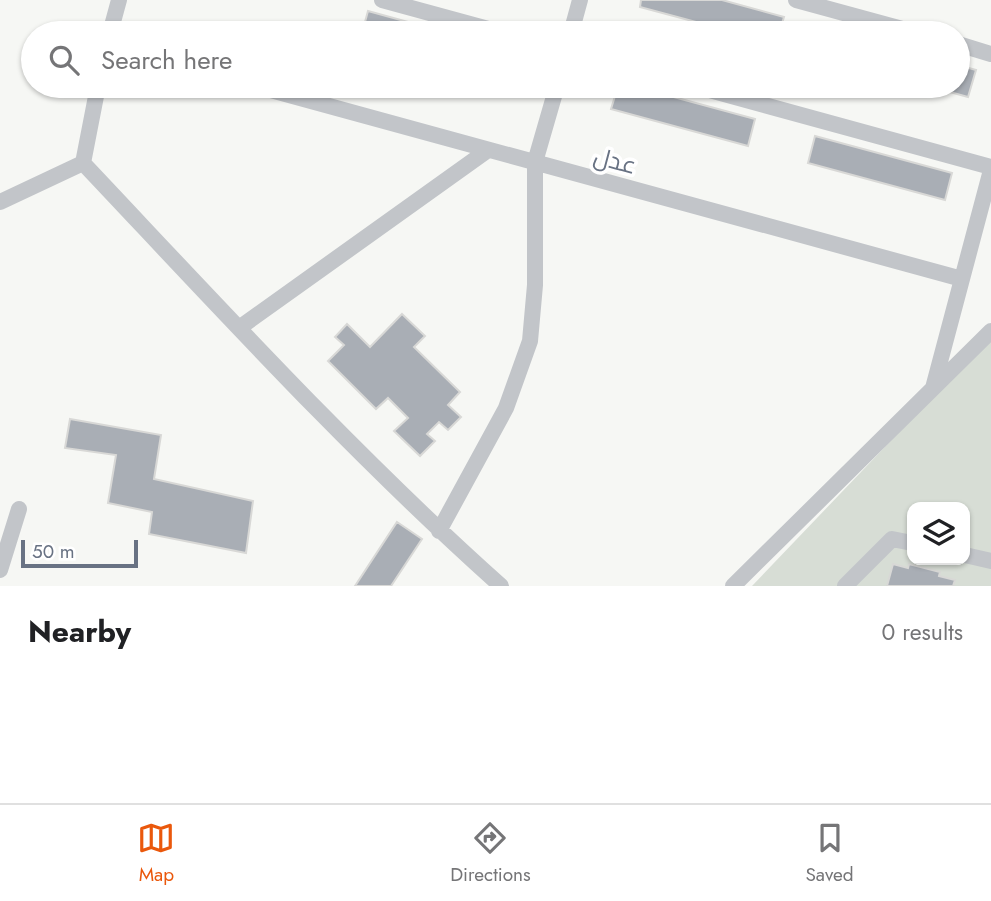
<!DOCTYPE html>
<html lang="en">
<head>
<meta charset="utf-8">
<style>
  body { margin:0; font-family:Jost,Cairo,sans-serif; background:#f6f6f6; color:#202124 }
  .controls { position:absolute; right:21px; bottom:21px; display:grid; overflow:hidden; border-radius:14px; box-shadow:0 2px 5px #0004 }
  .controls button { width:63px; height:63px; display:grid; place-items:center; padding:0; border:0; border-bottom:2px solid #e0e0e0; background:#fff; color:#202124; font:35px sans-serif }
  .scale { position:absolute; left:21px; bottom:18px; width:117px; box-sizing:border-box; padding-left:7px; border:4px solid #687283; border-top:0; font-size:19px; line-height:24px; white-space:nowrap; color:#687283; -webkit-text-stroke:5px #fff; paint-order:stroke }
  .list { margin:0; padding:0; list-style:none }
  h2 { display:flex; justify-content:space-between; align-items:center; height:91px; margin:0; padding:0 28px; font-size:30px }
  h2 small { font-size:23px; font-weight:400; color:#757577 }
  .icon { flex:none; width:38px; height:38px; fill:none; stroke:currentColor; stroke-width:2; stroke-linecap:round; stroke-linejoin:round }
  .map { position:relative; flex:none; width:991px; height:586px; overflow:hidden }
  .search { position:absolute; background:#fff; box-shadow:0 2px 5px #0004; left:21px; right:21px; top:21px; height:77px; display:flex; align-items:center; gap:18px; box-sizing:border-box; padding:0 24px; border-radius:38px; color:#757577; font-size:26px }
  .sheet { height:217px; background:#fff }
  nav { display:flex; justify-content:space-around; align-items:center; box-sizing:border-box; height:98px; border-top:2px solid #e0e0e0; background:#fff; font-size:19px; color:#757577 }
  nav a { display:grid; justify-items:center; gap:4px }
  nav .on { color:#ea580c }
  .map>svg:first-child { display:block }
  .green { fill:#d7ddd5; fill-rule:evenodd }
  .building { fill:#a9aeb5; stroke:#d8d8d6; stroke-width:2 }
  .lines { fill:none; stroke-linecap:round; stroke-linejoin:round }
  .minor { stroke:#c2c5c9; stroke-width:16 }
  .labels { text-anchor:middle; stroke-width:7; stroke-linejoin:round; paint-order:stroke }
  .street-label { font-size:24px; fill:#687283; stroke:#fff }
</style>
</head>
<body>
<div class="map">
<svg width="991" height="586" viewBox="0 0 991 586">
  <rect width="100%" height="100%" fill="#f6f7f4"/>
  <path class="green" d="M991,336v250h-239zM912,507h53v53h-53z"/>
  <path class="building" d="M641,0h81l62,17 -5,16h-42l-97,-26z
    M368,11l80,22h-86z
    M958,65l18,5 -8,27 -40,-11h30z
    M618,86h15l122,33 -7,27 -137,-37z
    M815,136l137,37 -7,27 -137,-37z
    M402,314l23,22 -11,11 46,45 -12,13 13,12 -13,13 -9,-8 -12,12 8,7 -15,15 -26,-25 14,-13 -20,-20 -12,11 -48,-48 16,-16 -9,-8 12,-13 23,23z
    M70,419l91,16 -7,44 99,22 -7,52 -97,-19 3,-22 -44,-9 8,-48 -51,-7z
    M397,522l25,17 -31,47h-36z
    M893,564l15,4 1,-4 31,8 -1,4 16,4 -2,6h-66z"/>
  <g class="lines">
    <path class="minor" d="M382,0l121,33
      M796,0l121,33
      M110,33l9,-33
      M571,33l9,-33
      M958,44l33,10
      M256,86l706,193
      M695,86l296,81
      M83,163c136,144 270,291 418,423
      M83,163l15,-77
      M0,202l83,-39
      M239,328l249,-178
      M933,388l58,-218
      M439,531l67,-123 24,-67 5,-56v-123l22,-76
      M965,555l26,6
      M0,570l19,-61
      M733,586l258,-255
      M845,586l47,-47 20,4"/>
  </g>
  <g class="labels">
    <g class="street-label">
      <text transform="translate(615 161) rotate(15)" y="8">عدل</text>
    </g>
  </g>
</svg>
<div class="controls">
<button><svg class="icon" aria-label="layers" viewBox="0 0 24 24"><path d="M12 4l9 5-9 5-9-5zM3 14l9 5 9-5"/></svg></button>
</div>
<div class="scale">50 m</div>
<div class="search"><svg class="icon" aria-label="search" viewBox="0 0 24 24"><circle cx="10" cy="10" r="6"/><path d="M15 15l6 6"/></svg>Search here</div>
</div>
<section class="sheet">
<h2>Nearby<small>0 results</small></h2>
<ul class="list">
</ul>
</section>
<nav>
<a class="on"><svg class="icon" aria-label="map" viewBox="0 0 24 24"><path d="M3 6l6-2 6 2 6-2v14l-6 2-6-2-6 2zM9 4v14M15 6v14"/></svg>Map</a>
<a><svg class="icon" aria-label="directions" viewBox="0 0 24 24"><path d="M12 3l9 9-9 9-9-9zM9 14v-3h6M13 9l2 2-2 2"/></svg>Directions</a>
<a><svg class="icon" aria-label="saved" viewBox="0 0 24 24"><path d="M7 4h10v16l-5-4-5 4z"/></svg>Saved</a>
</nav>
</body>
</html>
